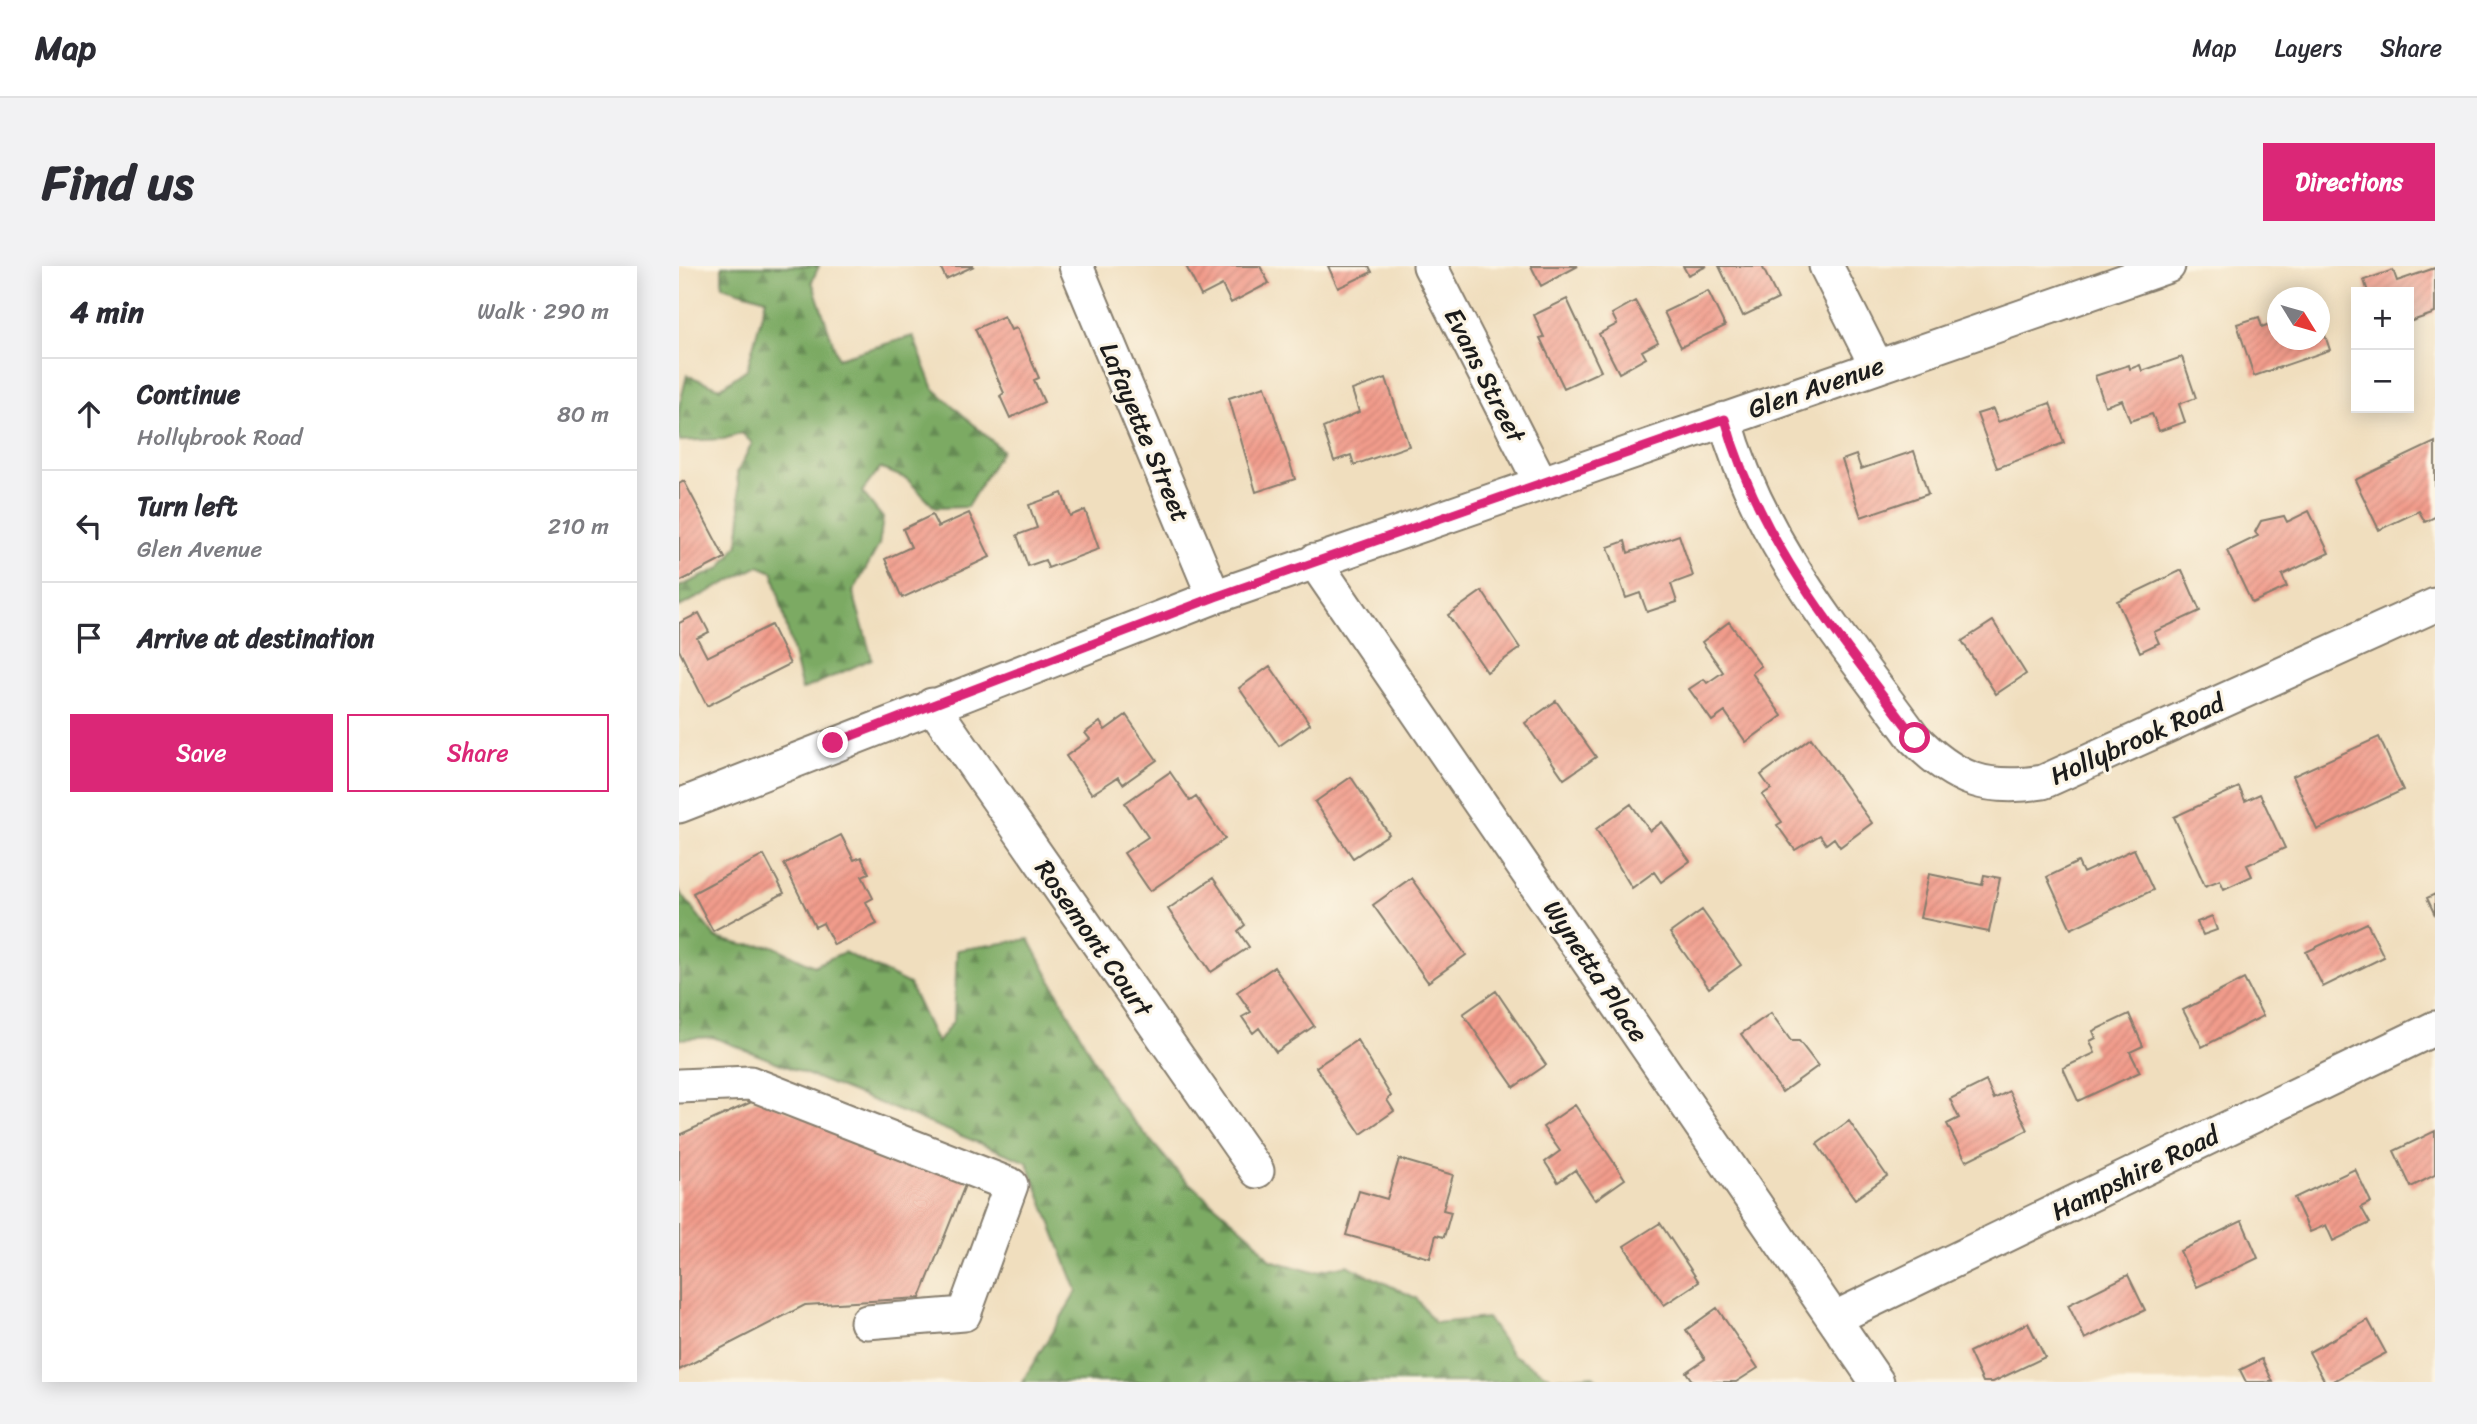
<!DOCTYPE html>
<html lang="en">
<head>
<meta charset="utf-8">
<style>
  body { margin:0; font-family:Sriracha,sans-serif; background:#f2f2f3; color:#2b2b33 }
  .controls { position:absolute; right:21px; top:21px; display:grid; overflow:hidden; border-radius:0px; box-shadow:0 4px 18px #0003 }
  .controls button { width:63px; height:63px; display:grid; place-items:center; padding:0; border:0; border-bottom:2px solid #e1e1e2; background:#fff; color:#2b2b33; font:35px sans-serif }
  .compass { position:absolute; left:1588px; top:21px; width:63px; height:63px; border-radius:50%; background:#fff; box-shadow:0 4px 18px #0003; rotate:127deg }
  .stop { position:absolute; width:21px; height:21px; margin:-16px; border:5px solid #db2777; border-radius:50%; background:#fff }
  .stop.end { background:#db2777; border-color:#fff; box-shadow:0 2px 7px #0008 }
  .list { margin:0; padding:0; list-style:none }
  h2 { display:flex; justify-content:space-between; align-items:center; height:91px; margin:0; padding:0 28px; font-size:30px }
  h2 small { font-size:23px; font-weight:400; color:#7c7c81 }
  .list li { display:grid; grid-template-columns:46px 1fr auto; gap:21px; align-items:center; box-sizing:border-box; height:112px; padding:0 28px; border-top:2px solid #e1e1e2 }
  .list b { display:block; font-size:26px; white-space:nowrap }
  .list p { margin:0; font-size:23px; white-space:nowrap; color:#7c7c81 }
  .list em { font-size:23px; font-style:normal; color:#7c7c81 }
  .actions { display:flex; gap:14px; padding:21px 28px }
  .actions a { flex:1; padding:16px 0; border:2px solid #db2777; border-radius:0px; text-align:center; font-size:24px; color:#db2777 }
  .actions .main { background:#db2777; color:#fff }
  .icon { flex:none; width:38px; height:38px; fill:none; stroke:currentColor; stroke-width:2; stroke-linecap:round; stroke-linejoin:round }
  .map { position:relative; flex:none; width:1756px; height:1116px; overflow:hidden; border-radius:0px }
  header { display:flex; align-items:center; gap:42px; box-sizing:border-box; height:98px; padding:0 35px; background:#fff; border-bottom:2px solid #e1e1e2 }
  header strong { font-size:33px }
  nav { display:flex; gap:38px; margin-inline-start:auto; font-size:24px }
  .intro { display:flex; align-items:center; justify-content:space-between; box-sizing:border-box; height:168px; padding:0 42px }
  h1 { margin:0; font-size:49px }
  .button { padding:18px 32px; border-radius:0px; background:#db2777; color:#fff; font-size:24px; font-weight:700 }
  main { display:flex; gap:42px; padding:0 42px }
  aside { flex:1; background:#fff; border-radius:0px; box-shadow:0 4px 18px #0003 }
  .map>svg:first-child { display:block }
  .forest { fill:url(#forest-firs); stroke:#4c6340; stroke-width:2 }
  .building { fill:url(#building-hatch) }
  .lines { fill:none; stroke-linecap:round; stroke-linejoin:round }
  .minor-casing { stroke:#867d6d; stroke-width:37 }
  .minor { stroke:#fff; stroke-width:33 }
  .route { stroke:#db2777; stroke-width:9 }
  .labels { text-anchor:middle; stroke-width:6; stroke-linejoin:round; paint-order:stroke }
  .street-label { font-size:26px; fill:#1c1c1c; stroke:#fcf5e5 }
</style>
</head>
<body>
<header>
<strong>Map</strong>
<nav><a>Map</a><a>Layers</a><a>Share</a></nav>
</header>
<div class="intro"><h1>Find us</h1><a class="button">Directions</a></div>
<main>
<aside>
<h2>4 min<small>Walk · 290 m</small></h2>
<ul class="list">
<li><svg class="icon" aria-label="ahead" viewBox="0 0 24 24"><path d="M12 20V5M6 11l6-6 6 6"/></svg><div><b>Continue</b><p>Hollybrook Road</p></div><em>80 m</em></li>
<li><svg class="icon" aria-label="left" viewBox="0 0 24 24"><path d="M17 20v-9H6M10 6l-5 5 5 5"/></svg><div><b>Turn left</b><p>Glen Avenue</p></div><em>210 m</em></li>
<li><svg class="icon" aria-label="arrive" viewBox="0 0 24 24"><path d="M6 21V4h12l-3 4 3 4H6"/></svg><div><b>Arrive at destination</b></div></li>
</ul>
<div class="actions"><a class="main">Save</a><a>Share</a></div>
</aside>
<div class="map">
<svg width="1756" height="1116" viewBox="0 0 1756 1116">
  <defs>
    <pattern id="forest-firs" width="22" height="20" patternUnits="userSpaceOnUse" patternTransform="scale(1.75)"><rect width="22" height="20" fill="#7caa64"/><path d="M5 1l3.5 6h-7zM16 11l3.5 6h-7z" fill="#658a52"/></pattern>
    <pattern id="building-hatch" width="6" height="6" patternUnits="userSpaceOnUse" patternTransform="scale(1.75)"><rect width="6" height="6" fill="#f19b8b"/><path d="M-1 1l2-2M0 6l6-6M5 7l2-2" fill="none" stroke="#ce8577"/></pattern>
  </defs>
  <rect width="100%" height="100%" fill="#fcf5e5"/>
  <filter id="ink" filterUnits="userSpaceOnUse"><feTurbulence type="fractalNoise" baseFrequency=".0143" numOctaves="2"/><feDisplacementMap in="SourceGraphic" scale="14" xChannelSelector="R" yChannelSelector="G"/><feConvolveMatrix kernelMatrix="1 2 1 2 8 2 1 2 1" color-interpolation-filters="sRGB"/></filter>
  <filter id="wash" filterUnits="userSpaceOnUse"><feTurbulence type="fractalNoise" baseFrequency=".00686" numOctaves="4" result="noise"/><feDisplacementMap in="SourceGraphic" scale="28" xChannelSelector="R" yChannelSelector="G"/><feGaussianBlur stdDeviation="1.57" result="paint"/><feColorMatrix in="noise" values="0 0 0 0 0 0 0 0 0 0 0 0 0 0 0 0 0 1.4 0 .05"/><feComposite in="paint" operator="in"/></filter>
  <g filter="url(#wash)">
    <rect width="100%" height="100%" fill="#f0debe"/>
    <path class="forest" d="M43,0h97l-7,15 26,77 75,-22 21,53 68,61 -35,57 -32,1 -28,-29 -27,-11 -18,24 21,26 -4,27 -26,47 19,67 -70,31 -29,-118 -14,-6 -80,41v-20l42,-19 17,-24 3,-27 -4,-44 15,-30 -10,-10 -18,6 -44,2 -1,-4v-30l8,-32 33,13 27,-19 19,-70 -44,-13z
      M0,625l37,47 27,7 30,1 41,20 30,-14 65,32 28,59 17,-23 3,-70 72,-11 85,159 67,78 70,60 19,24 43,12 34,-7 69,33 19,25 52,-5 25,36 42,25 38,-4 8,7h-578l55,-91 -50,-129 -314,-125 -34,2z"/>
    <g id="blocks">
      <path class="building" d="M261,0h34l-28,13z
        M507,0h74l9,17 -38,20 -9,-18 -21,11z
        M649,0h41l3,6 -34,16z
        M852,0h47l-37,20z
        M1004,0h24l-19,9z
        M1040,0h43l16,33 -35,17z
        M1756,2v45l-26,9v-30h-41l-4,-12 29,-10 4,11z
        M1029,25l17,35 -44,21 -17,-35z
        M888,33l34,72 -37,17 -24,-50 4,-1 -10,-22z
        M956,35l23,41 -16,9 4,7 -27,15 -20,-39 18,-10 -5,-10z
        M325,50l7,14 6,-2 22,50 -5,2 10,22 -34,16 -10,-22 4,-3 -29,-64z
        M1580,51l3,10 15,-6v19h42l1,-19 10,29 -76,26 -17,-52z
        M1503,91l14,41 -17,6 6,18 -26,9 -7,-17 -22,7 -8,-21 -17,6 -10,-30 34,-11 1,4 10,-4 2,6z
        M707,112l23,68 -55,19 -3,-10 -17,6 -11,-33 36,-16 -7,-22z
        M586,120l30,93 -39,13 -27,-94z
        M1371,137l14,40 -67,25 -20,-54 16,-5 5,13z
        M1756,176v75l-10,5 -6,-11 -40,19 -24,-50z
        M1235,185l14,43 -67,23 -19,-57 14,-5 5,14z
        M5,215l41,77 -46,24v-98z
        M383,227l8,23 15,-6 14,39 -51,19 -3,-8 -17,6 -11,-31 20,-7 -8,-23z
        M1630,245l20,42 -47,22 5,12 -35,16 -25,-52 31,-15 -3,-4 6,-11 23,-5 3,6z
        M290,247l21,44 -88,41 -17,-39 26,-12 -8,-18 29,-14 6,12z
        M1000,269l14,41 -22,8 6,18 -30,10 -7,-19 -14,5 -18,-51 17,-6 3,12z
        M1503,304l18,41 -46,21 5,11 -19,9 -23,-51z
        M803,325l38,57 -33,24 -39,-57z
        M20,347l10,19 -12,6 10,19 64,-32 19,39 -83,42 -28,-56v-27z
        M1314,355l33,53 -30,20 -34,-53z
        M1050,356l32,44 -9,7 30,43 -36,26 -21,-30 -13,9 -23,-32 15,-10 3,4 16,-11 -21,-30z
        M591,400l40,58 -31,22 -40,-58z
        M877,435l40,56 -32,22 -39,-56z
        M447,449l31,45 -34,24 -5,-7 -26,17 -26,-38 24,-17 -5,-6 15,-11 5,8z
        M1700,471l24,53 -86,40 -24,-54z
        M1132,472l61,85 -32,24 -6,-9 -8,6 -6,-9 -25,15 -18,-25 5,-3 -20,-27 9,-6 -10,-14z
        M491,506l20,29 6,-4 29,42 -75,52 -26,-38 24,-16 -23,-34z
        M672,511l38,57 -36,24 -38,-56z
        M1560,521l6,14 15,-7 25,54 -38,17 5,11 -28,13 -4,-9 -15,6 -31,-69z
        M952,538l19,27 12,-9 28,39 -29,21 -7,-10 -22,16 -36,-59z
        M162,569l13,25 7,-3 8,16 -7,3 11,22 -7,4 11,22 -43,21 -11,-22 -8,4 -31,-63z
        M1455,583l19,41 -82,39 -24,-52 31,-15 5,11z
        M85,589l20,38 -71,38 -20,-38z
        M1250,608l53,11 2,-10 16,3 -11,54 -69,-14z
        M534,612l32,47 -7,6 11,16 -38,25 -43,-63z
        M732,612l55,77 -38,27 -55,-77z
        M1756,628v21l-8,-17z
        M1023,644l39,55 -32,23 -39,-55z
        M1533,650l5,14 -14,5 -6,-13z
        M1688,657l17,34 -61,30 -17,-35z
        M595,701l40,59 -38,26 -17,-24 -6,5 -11,-16 9,-5 -14,-20z
        M1565,713l19,37 -61,31 -19,-37z
        M817,725l50,74 -32,22 -51,-73z
        M1092,747l20,28h8l19,25 -36,26 -41,-58z
        M1450,748l14,32 -13,6 10,20 -62,29 -15,-33 32,-15 -5,-12 6,-3 -3,-7z
        M678,774l34,56 -4,4 7,11 -33,23 -45,-67z
        M1307,815l8,18 15,-8 19,39 -62,31 -19,-37 12,-6 -9,-19z
        M79,833l209,81 -47,118 -115,7 -126,65v-235z
        M896,839l50,74 -30,21 -20,-30 -17,12 -13,-20 15,-11 -17,-24z
        M1170,855l38,55 -32,23 -38,-55z
        M1756,865v44l-24,12 -17,-36z
        M720,893l54,16 -10,35 8,2 -7,25 -8,-2 -6,23 -84,-23 13,-44 28,8z
        M1676,903l16,33 -10,5 9,16 -37,18 -7,-16 -16,7 -16,-34z
        M1563,955l16,37 -61,29 -17,-36z
        M981,957l39,59 -35,23 -40,-59z
        M1449,1009l17,35 -60,29 -17,-34z
        M1038,1042l41,60 -22,14h-43l-7,-10 19,-13 -19,-29z
        M1689,1054l18,33 -54,29h-7l-16,-30z
        M1349,1057l17,34 -52,25h-10l-14,-30z
        M1583,1093l11,23h-27l-6,-12z"/>
    </g>
  </g>
  <g filter="url(#ink)">
    <use href="#blocks" fill-opacity="0" stroke="#867d6d" stroke-width="2"/>
    <g class="lines">
      <g class="minor-casing">
        <path id="minor" d="M397,0l138,331
          M751,0l111,217
          M1147,0l51,101
          M1046,153c34,124 115,217 189,319 41,42 72,53 129,44l392,-177
          M635,295l563,821
          M253,439l325,466
          M0,540l535,-209 954,-331
          M0,820l71,-3 261,102 -47,129 -97,8
          M1156,1052l600,-290"/>
      </g>
      <use href="#minor" class="minor"/>
    </g>
  </g>
  <g class="lines" filter="url(#ink)">
    <path class="route" d="M154,477l382,-146 510,-178c35,126 114,216 190,319"/>
  </g>
  <g class="labels">
    <g class="street-label">
      <text transform="translate(806 109) rotate(63)" y="9">Evans Street</text>
      <text transform="translate(1137 121) rotate(-19)" y="9">Glen Avenue</text>
      <text transform="translate(466 166) rotate(67)" y="9">Lafayette Street</text>
      <text transform="translate(1458 473) rotate(-24)" y="9">Hollybrook Road</text>
      <text transform="translate(415 672) rotate(55)" y="9">Rosemont Court</text>
      <text transform="translate(917 705) rotate(56)" y="9">Wynetta Place</text>
      <text transform="translate(1456 907) rotate(-26)" y="9">Hampshire Road</text>
    </g>
  </g>
</svg>
<div class="controls">
<button>+</button>
<button>−</button>
</div>
<svg class="compass" viewBox="-18 -18 36 36"><path d="M0-13l5 13h-10z" fill="#e53935"/><path d="M0 13l5-13h-10z" fill="#7c7c81"/></svg>
<div class="stop" style="left:1236px;top:472px"></div>
<div class="stop end" style="left:154px;top:477px"></div>
</div>
</main>
</body>
</html>
